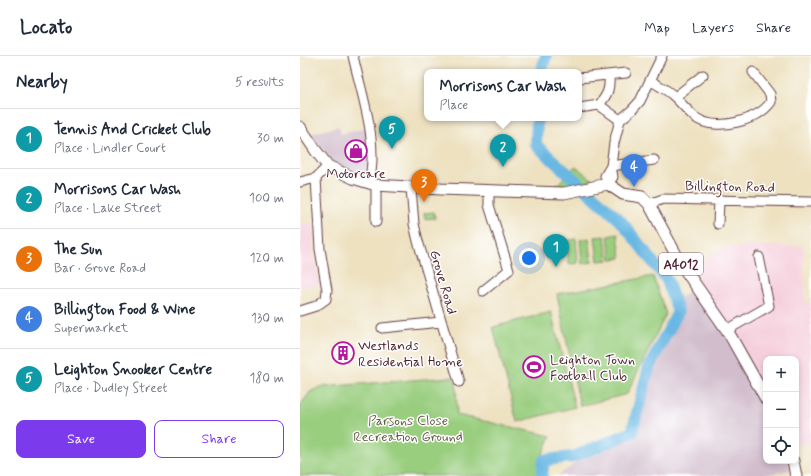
<!DOCTYPE html>
<html lang="en">
<head>
<meta charset="utf-8">
<style>
  body { margin:0; font-family:Mynerve,sans-serif; background:#f2f2f3; color:#1f2937 }
  .controls { position:absolute; right:12px; bottom:12px; display:grid; overflow:hidden; border-radius:8px; box-shadow:0 2px 6px #0003 }
  .controls button { width:36px; height:36px; display:grid; place-items:center; padding:0; border:0; border-bottom:1px solid #e0e1e3; background:#fff; color:#1f2937; font:20px sans-serif }
  .you { position:absolute; left:229px; top:202px; width:14px; height:14px; margin:-10px; border:3px solid #fff; border-radius:50%; background:#1a73e8; box-shadow:0 0 0 6px #1a73e833 }
  .badge { display:grid; place-items:center; width:26px; height:26px; border-radius:50%; background:#7c3aed; color:#fff; font-size:13px; font-weight:700 }
  .pin { position:absolute; translate:-50% -33px; filter:drop-shadow(0 1px 2px #0008) }
  .pin::after { content:''; position:absolute; top:21px; width:14px; height:12px; background:inherit; clip-path:polygon(0 0,100% 0,50% 100%) }
  .popup { position:absolute; left:124px; top:13px; width:158px; height:52px; box-sizing:border-box; display:grid; place-content:center; border-radius:8px; background:#fff; filter:drop-shadow(0 1px 3px #0005); font-size:13px; white-space:nowrap; color:#747a83 }
  .popup b { font-size:15px; color:#1f2937 }
  .popup::after { content:''; position:absolute; left:50%; top:100%; margin-left:-8px; border:8px solid transparent; border-top-color:#fff }
  .list { margin:0; padding:0; list-style:none }
  h2 { display:flex; justify-content:space-between; align-items:center; height:52px; margin:0; padding:0 16px; font-size:17px }
  h2 small { font-size:13px; font-weight:400; color:#747a83 }
  .list li { display:grid; grid-template-columns:26px 1fr auto; gap:12px; align-items:center; box-sizing:border-box; height:60px; padding:0 16px; border-top:1px solid #e0e1e3 }
  .list b { display:block; font-size:15px; white-space:nowrap }
  .list p { margin:0; font-size:13px; white-space:nowrap; color:#747a83 }
  .list em { font-size:13px; font-style:normal; color:#747a83 }
  .actions { display:flex; gap:8px; padding:12px 16px }
  .actions a { flex:1; padding:9px 0; border:1px solid #7c3aed; border-radius:8px; text-align:center; font-size:14px; color:#7c3aed }
  .actions .main { background:#7c3aed; color:#fff }
  .icon { flex:none; width:22px; height:22px; fill:none; stroke:currentColor; stroke-width:2; stroke-linecap:round; stroke-linejoin:round }
  .map { position:relative; flex:none; width:511px; height:420px; overflow:hidden }
  header { display:flex; align-items:center; gap:24px; box-sizing:border-box; height:56px; padding:0 20px; background:#fff; border-bottom:1px solid #e0e1e3 }
  header strong { font-size:19px }
  nav { display:flex; gap:22px; margin-inline-start:auto; font-size:14px }
  main { display:flex }
  aside { flex:1; background:#fff }
  .map>svg:first-child { display:block }
  .built { fill:#f5cfdc }
  .industrial { fill:#d1bdcc }
  .green { fill:#9ace7f; stroke:#727655 }
  .lines { fill:none; stroke-linecap:round; stroke-linejoin:round }
  .river { stroke:#69b7e3; stroke-width:12 }
  .minor-casing { stroke:#623c41; stroke-width:11 }
  .major-casing { stroke:#623c41; stroke-width:13 }
  .minor { stroke:#fff; stroke-width:9 }
  .major { stroke:#fff; stroke-width:11 }
  .labels { text-anchor:middle; stroke-width:3; stroke-linejoin:round; paint-order:stroke }
  .shield { fill:#fff; stroke:#80626b; stroke-width:1 }
  .shield-label { font-size:13px; font-weight:bold; fill:#4a1f2b }
  .poi-label { font-size:14px; fill:#4a1f2b; stroke:#fff; text-anchor:start }
  .street-label { font-size:14px; fill:#4a1f2b; stroke:#fff }
  .park-label { font-size:14px; fill:#665c48; stroke:#fff }
</style>
</head>
<body>
<header>
<strong>Locato</strong>
<nav><a>Map</a><a>Layers</a><a>Share</a></nav>
</header>
<main>
<aside>
<h2>Nearby<small>5 results</small></h2>
<ul class="list">
<li><span class="badge" style="background:#0f9aa8">1</span><div><b>Tennis And Cricket Club</b><p>Place · Lindler Court</p></div><em>30 m</em></li>
<li><span class="badge" style="background:#0f9aa8">2</span><div><b>Morrisons Car Wash</b><p>Place · Lake Street</p></div><em>100 m</em></li>
<li><span class="badge" style="background:#e8710a">3</span><div><b>The Sun</b><p>Bar · Grove Road</p></div><em>120 m</em></li>
<li><span class="badge" style="background:#3f7fe0">4</span><div><b>Billington Food &amp; Wine</b><p>Supermarket</p></div><em>130 m</em></li>
<li><span class="badge" style="background:#0f9aa8">5</span><div><b>Leighton Snooker Centre</b><p>Place · Dudley Street</p></div><em>180 m</em></li>
</ul>
<div class="actions"><a class="main">Save</a><a>Share</a></div>
</aside>
<div class="map">
<svg width="511" height="420" viewBox="0 0 511 420">
  <rect width="100%" height="100%" fill="#fff"/>
  <filter id="ink" filterUnits="userSpaceOnUse"><feTurbulence type="fractalNoise" baseFrequency=".025" numOctaves="2"/><feDisplacementMap in="SourceGraphic" scale="8" xChannelSelector="R" yChannelSelector="G"/><feConvolveMatrix kernelMatrix="1 2 1 2 8 2 1 2 1" color-interpolation-filters="sRGB"/></filter>
  <filter id="wash" filterUnits="userSpaceOnUse"><feTurbulence type="fractalNoise" baseFrequency=".012" numOctaves="4" result="noise"/><feDisplacementMap in="SourceGraphic" scale="16" xChannelSelector="R" yChannelSelector="G"/><feGaussianBlur stdDeviation="0.9" result="paint"/><feColorMatrix in="noise" values="0 0 0 0 0 0 0 0 0 0 0 0 0 0 0 0 0 1.4 0 .05"/><feComposite in="paint" operator="in"/></filter>
  <g filter="url(#wash)">
    <rect width="100%" height="100%" fill="#ede1c0"/>
    <path class="built" d="M15,167v18l-3,3 8,41 -20,2v-63z
      M445,190h58l2,56 6,1v139l-15,3v-86h-30v33l-46,-73 -28,-52 27,-18z"/>
    <path class="industrial" d="M39,70l2,8 25,-6 3,43 -6,6 -20,-8 -10,-7 -23,-28z
      M392,234l6,5 50,77 18,34v55h22l3,9 -32,6h-201l19,-14 29,-12 27,-17 8,-12 3,-12 1,-31 6,-13 20,-26 6,-14 2,-11v-16z"/>
    <path class="green" d="M275,110l18,14c-12,4 -25,10 -36,5z
      M134,156l1,6 -10,1 -1,-6z
      M318,178l3,24 -10,1 -3,-23z
      M305,180l3,24 -10,1 -3,-24z
      M289,182l3,24 -10,2 -2,-24z
      M276,183l2,24 -9,1 -3,-23z
      M353,220l13,38 -39,80 -47,12 -23,-112z
      M251,256l24,95 -58,15 -24,-95z
      M152,321l4,5 1,33 94,21 -10,22 -2,18h-239v-70l10,-14 10,-5z"/>
    <g class="lines">
      <path class="river" d="M241,16l5,-16
        M237,62l-1,27 85,76 46,59 11,32 -29,55 -17,65 -59,25 -29,3 -2,16"/>
    </g>
  </g>
  <g filter="url(#ink)">
    <g class="lines">
      <g class="minor-casing">
        <path id="minor" d="M53,0c9,40 26,86 16,127
          M309,19c1,14 -1,19 -10,30l21,15
          M279,22l47,-5
          M351,25c9,5 18,10 25,17 7,7 13,15 20,20 20,14 62,3 75,-16l-1,-8 -17,-22
          M375,41l28,-22
          M279,52l20,-3
          M311,110l43,-6
          M0,126l16,-4 12,-12
          M308,128l-3,-8 6,-10 3,-23 6,-23 12,-10 8,-9 22,-45
          M308,128l5,-7 -2,-11
          M111,132l3,36 4,17 41,141
          M349,148l14,-5 148,3
          M76,166v-37
          M418,168l1,-24
          M183,235l26,-21 -20,-65v-15
          M0,255l16,-5 10,-7 1,-9 -7,-41 -4,-71
          M82,272l59,-6
          M427,274l42,-24 -10,-49"/>
      </g>
      <g class="major-casing">
        <path id="major" d="M0,71l16,24 12,15 25,12 23,7 65,4 123,4 44,-9 15,10 19,3 7,7 32,60 46,66 39,69
          M493,405l3,15"/>
      </g>
      <use href="#minor" class="minor"/>
      <use href="#major" class="major"/>
    </g>
  </g>
  <defs>
    <g id="shop-ring" transform="scale(1.15)"><circle r="9.5" fill="#fff" stroke="#b5179e" stroke-width="1.5"/><path d="M-5-2.5h2.3a2.7 3.5 0 0 1 5.4 0H5L5.5 6h-11ZM-1.5-2.5h3a1.5 2.3 0 0 0-3 0Z" fill="#b5179e"/></g>
    <g id="building-ring" transform="scale(1.15)"><circle r="9.5" fill="#fff" stroke="#b5179e" stroke-width="1.5"/><path d="M-4-6H4V6H1V3H-1V6H-4ZM-2.5-4.3h1.7v1.8h-1.7ZM.8-4.3h1.7v1.8H.8ZM-2.5-1h1.7V.8h-1.7ZM.8-1h1.7V.8H.8Z" fill="#b5179e"/></g>
    <g id="stadium-ring" transform="scale(1.15)"><circle r="9.5" fill="#fff" stroke="#b5179e" stroke-width="1.5"/><path d="M0-5a6.5 5 0 1 0 0 10a6.5 5 0 1 0 0-10ZM-3.5-1.8h7v3.6h-7Z" fill="#b5179e"/></g>
  </defs>
  <g fill-rule="evenodd">
    <use href="#shop-ring" x="56" y="95"/>
    <use href="#building-ring" x="43" y="297"/>
    <use href="#stadium-ring" x="234" y="311"/>
  </g>
  <g class="labels">
    <rect class="shield" x="359" y="197" width="44" height="22" rx="3"/>
    <g class="shield-label">
      <text x="381" y="213">A4012</text>
    </g>
    <g class="poi-label">
      <text x="56" y="122" text-anchor="middle">Motorcare</text>
      <text x="58" y="294">Westlands<tspan x="58" dy="16">Residential Home</tspan></text>
      <text x="250" y="308">Leighton Town<tspan x="250" dy="16">Football Club</tspan></text>
    </g>
    <g class="street-label">
      <text transform="translate(430 130) rotate(1)" y="5">Billington Road</text>
      <text transform="translate(144 226) rotate(74)" y="5">Grove Road</text>
    </g>
    <g class="park-label">
      <text x="108" y="369">Parsons Close<tspan x="108" dy="16">Recreation Ground</tspan></text>
    </g>
  </g>
</svg>
<div class="controls">
<button>+</button>
<button>−</button>
<button><svg class="icon" aria-label="locate" viewBox="0 0 24 24"><circle cx="12" cy="12" r="6"/><path d="M12 2v4M12 18v4M2 12h4M18 12h4"/></svg></button>
</div>
<div class="you"></div>
<div class="pin badge" style="left:256px;top:211px;background:#0f9aa8">1</div>
<div class="pin badge" style="left:203px;top:111px;background:#0f9aa8">2</div>
<div class="popup"><b>Morrisons Car Wash</b>Place</div>
<div class="pin badge" style="left:124px;top:146px;background:#e8710a">3</div>
<div class="pin badge" style="left:334px;top:131px;background:#3f7fe0">4</div>
<div class="pin badge" style="left:92px;top:93px;background:#0f9aa8">5</div>
</div>
</main>
</body>
</html>
